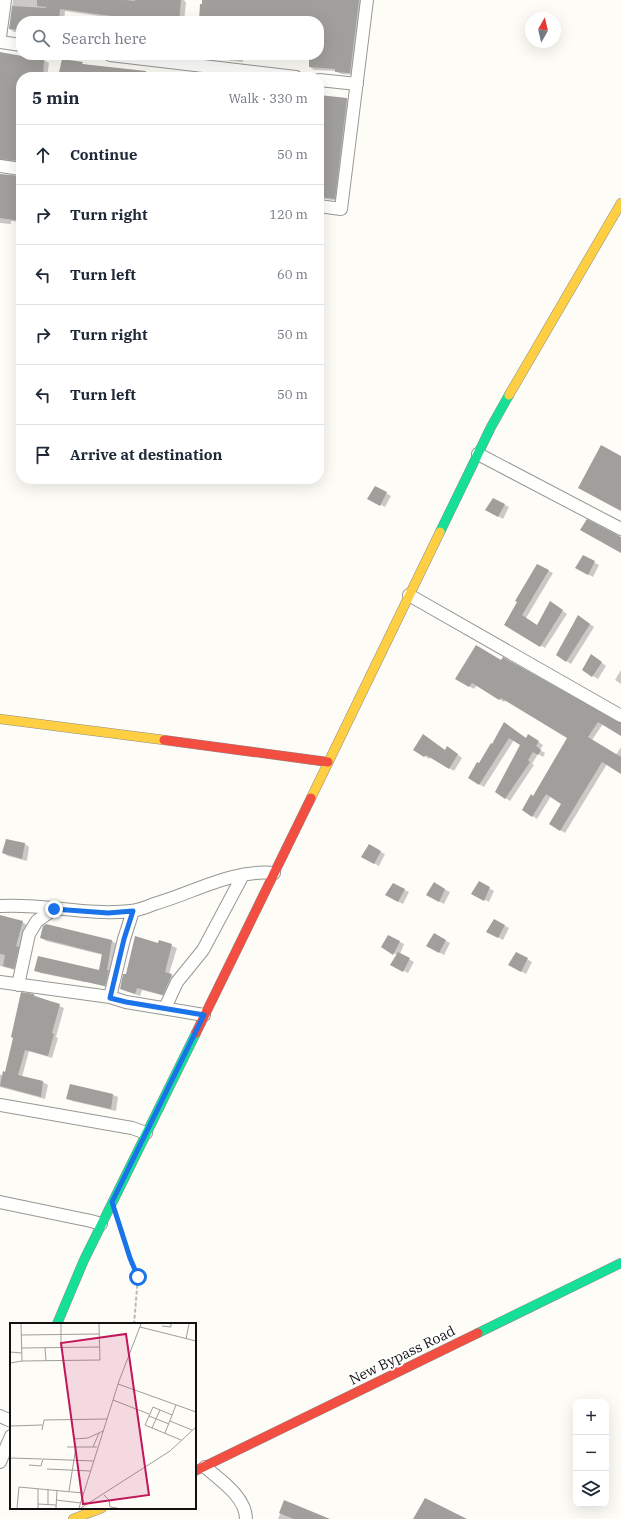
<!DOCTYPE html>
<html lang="en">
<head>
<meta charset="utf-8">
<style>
  body { margin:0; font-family:"IBM Plex Serif",serif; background:#f6f6f7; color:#1f2937 }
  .controls { position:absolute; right:12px; bottom:12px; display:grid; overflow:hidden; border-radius:8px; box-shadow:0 4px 16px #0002 }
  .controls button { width:36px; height:36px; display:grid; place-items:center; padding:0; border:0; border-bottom:1px solid #e0e1e3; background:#fff; color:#1f2937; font:20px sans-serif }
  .compass { position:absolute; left:525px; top:12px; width:36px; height:36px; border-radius:50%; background:#fff; box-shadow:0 4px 16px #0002; rotate:8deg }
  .stop { position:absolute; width:12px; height:12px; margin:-9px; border:3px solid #1a73e8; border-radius:50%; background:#fff }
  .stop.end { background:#1a73e8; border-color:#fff; box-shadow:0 1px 4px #0008 }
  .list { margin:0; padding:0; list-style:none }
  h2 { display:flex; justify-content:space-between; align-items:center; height:52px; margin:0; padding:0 16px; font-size:17px }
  h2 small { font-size:13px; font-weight:400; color:#747a83 }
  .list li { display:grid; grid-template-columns:26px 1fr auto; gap:12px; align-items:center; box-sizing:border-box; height:60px; padding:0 16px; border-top:1px solid #e0e1e3 }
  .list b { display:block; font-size:15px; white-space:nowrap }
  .list em { font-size:13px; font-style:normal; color:#747a83 }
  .icon { flex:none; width:22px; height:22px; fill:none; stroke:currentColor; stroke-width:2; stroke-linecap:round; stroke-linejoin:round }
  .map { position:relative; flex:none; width:621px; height:1519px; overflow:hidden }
  .search { position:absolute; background:#fff; box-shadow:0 4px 16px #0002; left:16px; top:16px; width:308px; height:44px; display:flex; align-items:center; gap:10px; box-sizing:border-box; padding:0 14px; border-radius:16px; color:#747a83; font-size:15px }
  .panel { position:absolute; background:#fff; box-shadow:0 4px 16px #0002; left:16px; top:72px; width:308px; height:412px; border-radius:16px }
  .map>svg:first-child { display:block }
  .shadow { fill:#0003 }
  .building { fill:#a19f9c }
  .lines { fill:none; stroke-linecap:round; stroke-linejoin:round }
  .street-casing { stroke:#979795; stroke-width:14 }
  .fast-casing { stroke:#8e8d8b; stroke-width:10 }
  .slow-casing { stroke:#8e8d8b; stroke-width:10 }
  .jam-casing { stroke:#8e8d8b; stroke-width:10 }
  .path { stroke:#b9b9b8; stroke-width:2; stroke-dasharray:4 2; stroke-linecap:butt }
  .street { stroke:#fffffe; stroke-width:12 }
  .fast { stroke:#16e098; stroke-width:9 }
  .slow { stroke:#ffcf43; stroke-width:9 }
  .jam { stroke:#f24e42; stroke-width:9 }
  .route { stroke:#1a73e8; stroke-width:5 }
  .labels { text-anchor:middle; stroke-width:4; stroke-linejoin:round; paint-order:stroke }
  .street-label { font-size:14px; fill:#111; stroke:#fff }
  .inset-road { fill:none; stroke:#9f9e9b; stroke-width:1 }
  .view { fill:#c2185b; fill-opacity:0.15; stroke:#c2185b; stroke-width:2 }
  .inset-edge { fill:none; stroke:#111; stroke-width:2 }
</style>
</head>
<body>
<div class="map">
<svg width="621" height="1519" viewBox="0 0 621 1519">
  <rect width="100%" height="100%" fill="#fdfcf7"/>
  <path class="shadow" d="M13,0h171l2,3 -2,18h-51l-68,-10 -1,10h-43v11h-7l-4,-3z
    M203,0h162l-10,75 -14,-1 -5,-3 -22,-1 -4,-3v-12h9v-34h-119z
    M0,53l44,7 5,3 -2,14h-26v86l-14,-2 -7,1z
    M196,55h47v7l-43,-5z
    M63,61l58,9 1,-1 33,5v-2l31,5h-126z
    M319,96l28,3 5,3 -13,99 -20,-3z
    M0,175l21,2v45l-10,-1v3l-11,-1z
    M376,487l15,9 -6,11 -16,-9z
    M494,499l15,8 -6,12 -16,-9z
    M583,556l16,9 -6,12 -16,-9z
    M537,565l16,8 -27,45 11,8 18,-21 12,9 -22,34 -39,-24z
    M583,619l11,8 -23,37 -14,-9z
    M596,658l10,8 -8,13 -15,-9z
    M501,662l120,62v11l-18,-11 -11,16 24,15 5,-8v26l-14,-9 -42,69 -15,-9 12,-21 -11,-7 -14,23 -14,-9 11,-13 35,-60 -63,-37 -2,2 -27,-17 -3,4 -17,-10z
    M621,670v14l-6,-4z
    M504,724l22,15 7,-1 10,7 -3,5 5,3 -2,4 -5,-3 -6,10 2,1 -24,36 -14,-9 26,-47 -8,-5 -30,47 -5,-3 1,-19z
    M415,750h37l10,8 -8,13 -23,-14 -2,2z
    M25,844l4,3 -2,14 -19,-5 -5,-3z
    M369,846l16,8 -6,12 -17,-9z
    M479,882l15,9 -5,11 -17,-9z
    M393,884l16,8 -6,12 -17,-9z
    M434,884l16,8 -6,12 -17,-9z
    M0,916l22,6 5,3 -7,24 -1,22 -19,-5z
    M494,920l15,8 -6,12 -16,-9z
    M46,925l66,16 5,3 -7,44 -25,-7v1l-45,-9 -5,-3 64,1 4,-16 -57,-14 -5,-3z
    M434,935l16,8 -6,12 -16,-9z
    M389,936l15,8 -4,10 14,8 -6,11 -17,-9 6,-9 -15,-8z
    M160,941l17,7 -8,26 7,3 -8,20 -26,-7 -2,6 -19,-7 38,-44z
    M516,953l16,9 -6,12 -16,-9z
    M22,994l12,1 30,13 -8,29 2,1 -6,20 -23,-7 -7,26 21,5 5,3 -3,14 -45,-12v3v-15h3l3,-2 8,-35z
    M70,1085l43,10 5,2 -2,14 -44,-10 -5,-3z
    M285,1502l44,17h-51z"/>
  <path class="building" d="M37,0h89l9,1v-1h46l-2,21h-45v-2l-74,-10 -1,12h-38v9l-12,-1 3,-23 34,2v-1l-9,-1z
    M202,0h157l-9,73 -15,-1v-3l-26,-2v-12h10v-34h-120l1,-17h2z
    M0,52l44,8 -1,17h-22v84l-21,-2z
    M62,59l21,3 -1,2 64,7v6h-88z
    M319,95l28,3 -12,101 -16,-2z
    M0,174l21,2v45l-21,-3z
    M601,445l20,11v55l-43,-23z
    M375,486l12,6 -7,14 -13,-7z
    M493,498l12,6 -7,13 -13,-7z
    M587,519l34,18v16l-41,-23z
    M583,555l12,6 -7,14 -13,-7z
    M537,564l12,6 -27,45 15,10 13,-24 13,9 -23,37 -36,-22 13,-23 -2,-1z
    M578,615l12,9 -24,38 -10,-7z
    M476,645l25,15 2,-3 118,66v13l-23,-14 -10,15 33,20v17l-19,-12 -42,69 -11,-7 12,-20 -15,-10 -14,23 -10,-7 9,-16 2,2 34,-58 -66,-40 -2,2 -27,-17 -3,4 -14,-8z
    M591,654l11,8 -10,15 -10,-7z
    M504,722l22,16 2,-4 11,7 -3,5 5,4 -3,5 -5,-3 -5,8 2,2 -25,37 -10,-7 25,-47 -11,-7 -30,47 -11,-7 9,-16 2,1 12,-20 1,1z
    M423,734l22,16 2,-4 11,8 -9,15 -23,-14 -2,2 -11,-7z
    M6,839l19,4 -3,16 -20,-6z
    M369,844l12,7 -7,13 -13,-7z
    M479,881l11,6 -6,14 -13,-7z
    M434,882l11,7 -6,13 -13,-7z
    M393,883l12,6 -7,13 -13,-7z
    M0,915l23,6 -7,25 3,1 -5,22 -11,-3 2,-11 -5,-1z
    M494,919l11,6 -7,13 -12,-6z
    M46,924l66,16 -5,30h2l-4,16 -71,-15 4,-15 61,14 3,-16 -62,-16 3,-12z
    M434,933l12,7 -7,13 -13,-7z
    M388,935l12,6 -7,14 -12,-8z
    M135,936l23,7 1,-3 13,4 -7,28 7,2 -9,21 -26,-7 -2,6 -15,-5 3,-15h3z
    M398,952l12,6 -7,14 -13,-7z
    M516,952l12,6 -7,14 -13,-7z
    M21,992l13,2v2l26,8 -8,29 2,1 -6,22 -23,-6 -7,25 25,6 -2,16 -41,-11 3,-15 2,1 8,-34 -2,-1z
    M70,1084l43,10 -2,15 -45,-10z
    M425,1498l42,21h-54z
    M284,1500l46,19h-36l-15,-6z"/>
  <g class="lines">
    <g class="street-casing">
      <path id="street" d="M0,37l5,-37
        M0,42l21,3
        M110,55l186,22
        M319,80l38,4
        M0,166l21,3
        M319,206l22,3 26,-209
        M478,454l143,75
        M409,595l212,121
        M0,906c44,-3 87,10 131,5 8,-1 16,-4 23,-7 39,-11 78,-35 120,-31
        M0,982l110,15 16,5 78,13
        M18,985l11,-51 8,-13 17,-12
        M110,997l14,-58 9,-28
        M165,1008l12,-26 26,-32 40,-75
        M0,1105l132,23 14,5
        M0,1202l91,19 10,3
        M0,1416l11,5
        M0,1462l11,-26
        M205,1467c15,13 41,30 41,52"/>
    </g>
    <g class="fast-casing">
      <path id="fast" d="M440,532l51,-105 18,-32
        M57,1324l27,-64 112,-227
        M478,1333l143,-70"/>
    </g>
    <g class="slow-casing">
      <path id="slow" d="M509,395l112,-192
        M0,719l164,21
        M311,798l129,-266
        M73,1519l29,-11"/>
    </g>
    <g class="jam-casing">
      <path id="jam" d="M164,740l164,22
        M196,1033l115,-235
        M195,1471l283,-138"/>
    </g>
    <path class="path" d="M119,1222l11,36 8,19 -4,47"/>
    <use href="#street" class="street"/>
    <use href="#fast" class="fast"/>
    <use href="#slow" class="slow"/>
    <use href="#jam" class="jam"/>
  </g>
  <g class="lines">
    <path class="route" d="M54,909l54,4 25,-2 -9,28 -14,59 16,4 78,13 -92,187 18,56 8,19"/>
  </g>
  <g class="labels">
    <g class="street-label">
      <text transform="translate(402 1355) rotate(-26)" y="5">New Bypass Road</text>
    </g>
  </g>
  <g transform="translate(10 1323)">
    <rect width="186" height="186" fill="#fdfcf7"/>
    <path class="inset-road" d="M11,1l1,37 78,-1 -1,-36M51,1v23M152,3l9,1v-3M130,4l56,14M11,12l78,-1M176,16l3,-15M11,25l79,-1M35,25l1,13M0,29l12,1M0,40l12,-2M108,61l78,28M103,77l36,14M162,92l-19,-8 -8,18 36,15M139,93l20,8M160,98l22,9M0,103l32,-1M142,105l8,-18M32,107l2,-10 63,-1M155,110l11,-28M64,116l14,-1 15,-7M57,124h30M83,124l6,-14M0,135l32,1M19,142l12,1 2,-7 50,2M37,146l43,2M59,168l7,-44M94,172l5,5 1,7 7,1M46,177l25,3M28,181l18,1M38,181v-15M7,185l2,-21 64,6M28,185v-19M46,185l1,-18M69,185l40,-127 22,-57M71,185l89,-57 26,-24"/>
    <path class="view" d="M116,11l23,161 -66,9 -22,-161z"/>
    <rect width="186" height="186" class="inset-edge"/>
  </g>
</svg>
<div class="controls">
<button>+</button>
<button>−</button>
<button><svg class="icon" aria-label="layers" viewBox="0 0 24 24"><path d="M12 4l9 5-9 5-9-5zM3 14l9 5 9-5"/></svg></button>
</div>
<svg class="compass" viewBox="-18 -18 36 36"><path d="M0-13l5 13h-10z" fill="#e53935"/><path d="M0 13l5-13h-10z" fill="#747a83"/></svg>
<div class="stop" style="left:138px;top:1277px"></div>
<div class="stop end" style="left:54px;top:909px"></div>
<div class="search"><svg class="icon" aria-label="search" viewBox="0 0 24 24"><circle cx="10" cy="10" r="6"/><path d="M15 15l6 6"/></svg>Search here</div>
<section class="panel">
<h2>5 min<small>Walk · 330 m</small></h2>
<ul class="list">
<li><svg class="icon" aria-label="ahead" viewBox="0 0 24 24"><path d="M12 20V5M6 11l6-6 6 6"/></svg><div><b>Continue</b></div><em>50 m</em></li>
<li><svg class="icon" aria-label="right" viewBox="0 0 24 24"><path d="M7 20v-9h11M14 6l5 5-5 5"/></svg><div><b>Turn right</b></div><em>120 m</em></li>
<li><svg class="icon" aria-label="left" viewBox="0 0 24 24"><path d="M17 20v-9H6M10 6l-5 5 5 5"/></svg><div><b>Turn left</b></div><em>60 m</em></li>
<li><svg class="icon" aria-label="right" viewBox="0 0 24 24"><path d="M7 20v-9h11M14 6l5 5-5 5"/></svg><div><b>Turn right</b></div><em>50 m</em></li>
<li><svg class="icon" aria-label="left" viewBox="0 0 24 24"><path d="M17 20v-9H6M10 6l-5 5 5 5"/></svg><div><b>Turn left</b></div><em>50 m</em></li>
<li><svg class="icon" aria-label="arrive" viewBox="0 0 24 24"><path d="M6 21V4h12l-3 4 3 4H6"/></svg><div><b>Arrive at destination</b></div></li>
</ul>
</section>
</div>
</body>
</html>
